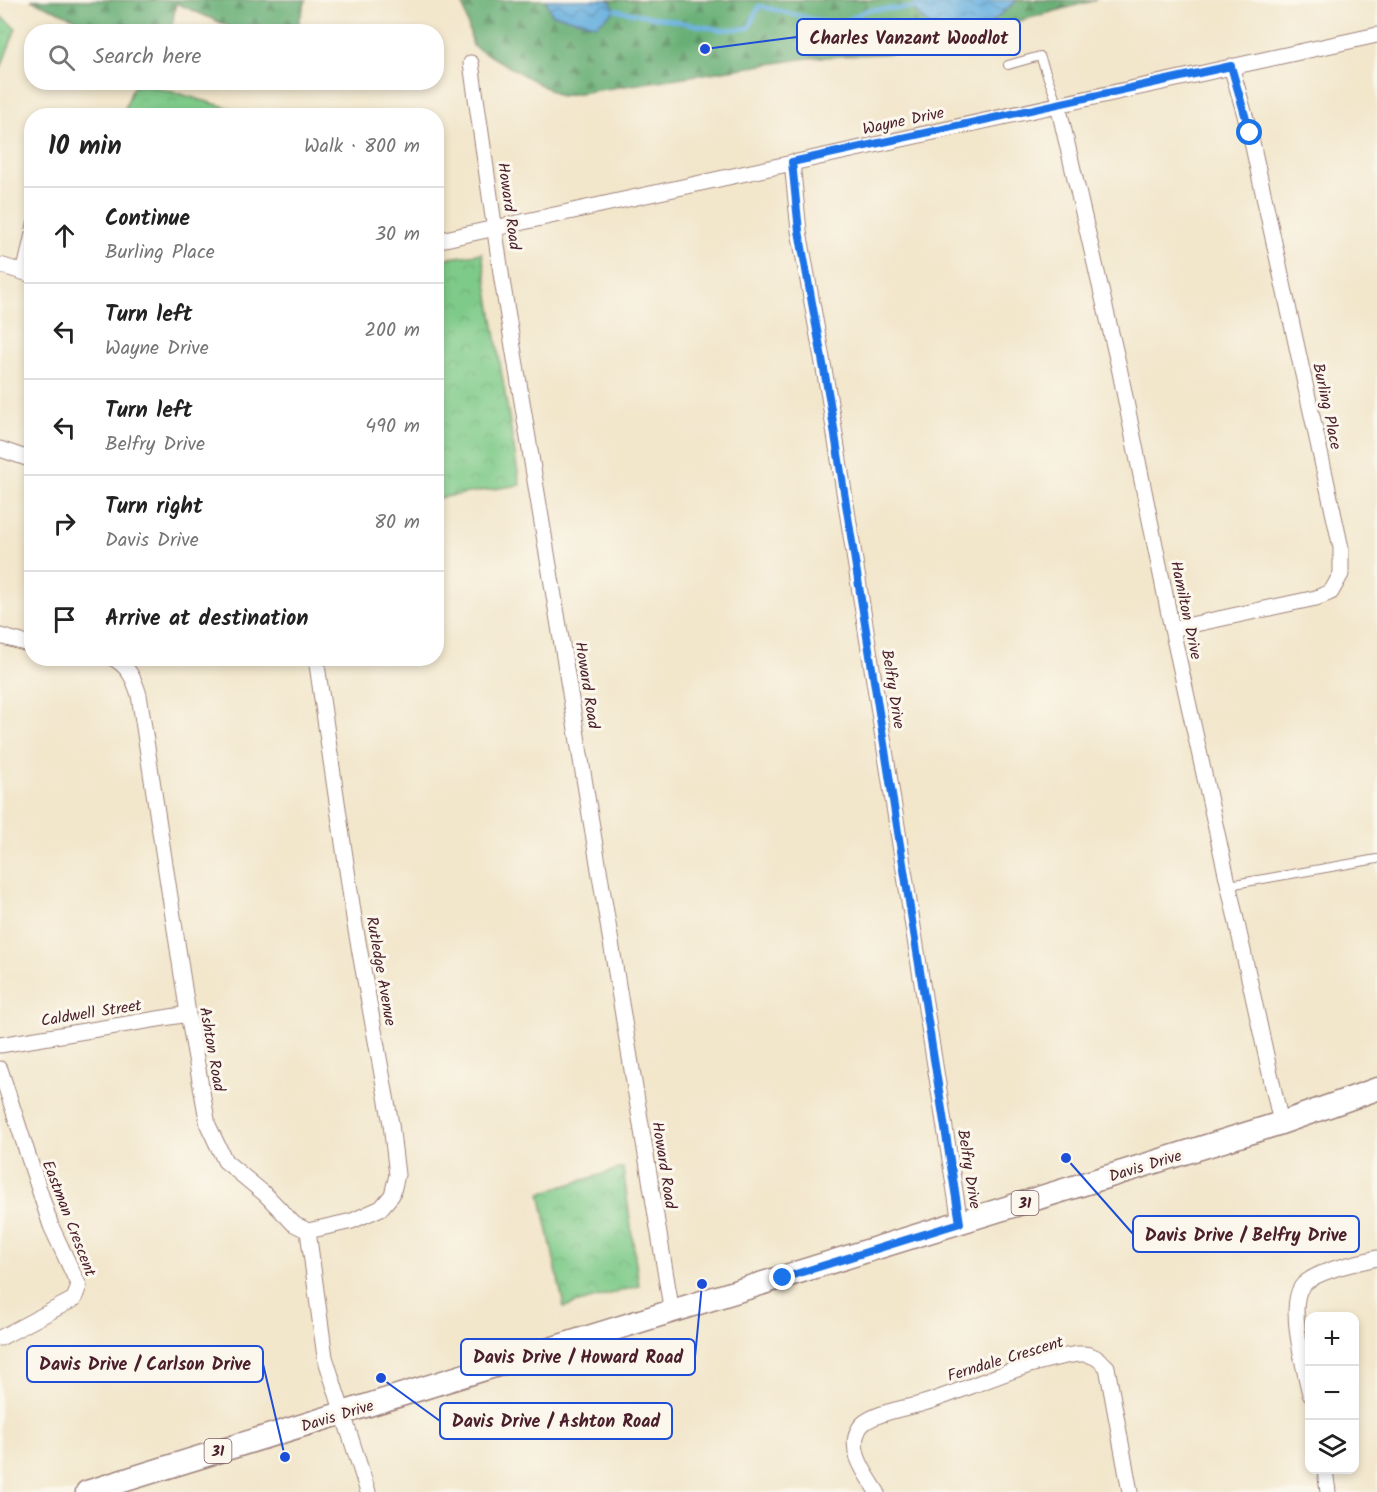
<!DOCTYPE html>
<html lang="en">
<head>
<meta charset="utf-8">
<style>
  body { margin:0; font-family:Kalam,sans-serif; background:#f2f2f2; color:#222 }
  .controls { position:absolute; right:18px; bottom:18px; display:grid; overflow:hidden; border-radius:12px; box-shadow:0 3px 9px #0003 }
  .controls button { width:54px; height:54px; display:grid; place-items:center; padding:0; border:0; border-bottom:2px solid #e0e0e0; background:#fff; color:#222; font:30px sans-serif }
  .stop { position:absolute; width:18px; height:18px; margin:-14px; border:4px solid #1a73e8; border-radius:50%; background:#fff }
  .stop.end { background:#1a73e8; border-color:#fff; box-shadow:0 2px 6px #0008 }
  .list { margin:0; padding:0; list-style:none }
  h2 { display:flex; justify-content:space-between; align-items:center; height:78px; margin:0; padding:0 24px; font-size:26px }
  h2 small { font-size:20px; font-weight:400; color:#767676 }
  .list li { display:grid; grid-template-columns:39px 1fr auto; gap:18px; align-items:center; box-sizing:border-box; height:96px; padding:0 24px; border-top:2px solid #e0e0e0 }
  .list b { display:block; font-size:22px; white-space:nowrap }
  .list p { margin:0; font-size:20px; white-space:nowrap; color:#767676 }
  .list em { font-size:20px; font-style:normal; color:#767676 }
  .icon { flex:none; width:33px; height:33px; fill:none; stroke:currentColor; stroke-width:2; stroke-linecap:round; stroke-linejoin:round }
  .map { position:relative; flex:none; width:1377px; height:1492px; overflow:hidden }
  .search { position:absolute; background:#fff; box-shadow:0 3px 9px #0003; left:24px; top:24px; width:420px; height:66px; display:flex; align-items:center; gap:15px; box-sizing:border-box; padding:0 21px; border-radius:24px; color:#767676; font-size:22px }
  .panel { position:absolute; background:#fff; box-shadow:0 3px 9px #0003; left:24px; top:108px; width:420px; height:558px; border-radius:24px }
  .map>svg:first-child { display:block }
  .forest { fill:url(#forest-firs); stroke:#586650; stroke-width:1.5 }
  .park { fill:url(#park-crowns); stroke:#64745a; stroke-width:1.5 }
  .water { fill:url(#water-waves); stroke:#586885; stroke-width:1.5 }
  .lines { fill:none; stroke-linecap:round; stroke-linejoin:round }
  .stream { stroke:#67b0df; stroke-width:4.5 }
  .lane-casing { stroke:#9e827b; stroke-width:10 }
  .street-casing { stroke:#9e827b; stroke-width:17 }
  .primary-casing { stroke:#9e827b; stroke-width:25 }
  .lane { stroke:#fff; stroke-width:8 }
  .street { stroke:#fff; stroke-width:15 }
  .primary { stroke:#fff; stroke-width:22 }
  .route { stroke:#1a73e8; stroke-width:8 }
  .labels { text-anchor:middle; stroke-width:6; stroke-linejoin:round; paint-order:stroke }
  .shield { fill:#fbf7ec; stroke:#7f6065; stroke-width:1.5 }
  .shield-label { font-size:15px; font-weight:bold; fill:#4a1f2b }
  .street-label { font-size:16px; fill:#4a1f2b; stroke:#fbf7ec }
  .leader { fill:none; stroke:#1d4ed8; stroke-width:2 }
  .callout-dot { fill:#1d4ed8; stroke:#fbf7ec; stroke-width:2 }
  .callout { fill:#fbf7ec; stroke:#1d4ed8; stroke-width:2 }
  .callout-label { font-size:18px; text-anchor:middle; font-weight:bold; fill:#4a1f2b }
</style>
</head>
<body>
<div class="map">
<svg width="1377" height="1492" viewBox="0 0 1377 1492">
  <defs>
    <pattern id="forest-firs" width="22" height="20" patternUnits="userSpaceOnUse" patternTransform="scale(1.5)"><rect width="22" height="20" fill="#66ae75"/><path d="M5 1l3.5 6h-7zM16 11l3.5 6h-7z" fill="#568d60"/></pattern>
    <pattern id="park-crowns" width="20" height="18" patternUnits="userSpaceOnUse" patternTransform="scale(1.5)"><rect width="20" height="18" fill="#7eca89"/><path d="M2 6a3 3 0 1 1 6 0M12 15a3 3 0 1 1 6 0" fill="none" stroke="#6ead76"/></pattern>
    <pattern id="water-waves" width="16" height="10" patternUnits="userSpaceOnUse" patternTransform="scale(1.5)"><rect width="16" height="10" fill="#67b0df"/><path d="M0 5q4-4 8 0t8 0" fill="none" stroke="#578fb5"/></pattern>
  </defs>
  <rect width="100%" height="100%" fill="#fbf7ec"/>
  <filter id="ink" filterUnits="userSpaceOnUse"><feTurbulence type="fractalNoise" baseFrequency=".0167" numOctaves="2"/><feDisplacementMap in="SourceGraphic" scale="12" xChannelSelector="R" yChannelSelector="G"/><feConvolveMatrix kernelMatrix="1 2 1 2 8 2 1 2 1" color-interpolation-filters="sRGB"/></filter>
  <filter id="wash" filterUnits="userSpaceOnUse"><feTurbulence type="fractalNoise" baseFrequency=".008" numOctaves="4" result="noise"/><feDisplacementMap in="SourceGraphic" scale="24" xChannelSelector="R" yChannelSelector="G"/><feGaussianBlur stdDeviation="1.35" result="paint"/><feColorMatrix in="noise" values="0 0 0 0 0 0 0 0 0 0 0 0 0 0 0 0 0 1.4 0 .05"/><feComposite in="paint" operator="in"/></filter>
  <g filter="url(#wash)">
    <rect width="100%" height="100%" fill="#f2e6cb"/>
    <path class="forest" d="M31,0h275l-10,31h-57l-63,-28 -5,28h-67z
      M462,0h84l6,14 63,-4 -6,-10h304l-1,9 14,14 41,15 -43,13 -116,7 -248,38 -87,-50z
      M1017,0h79l-114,31z"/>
    <path class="park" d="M0,16l16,12 -16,42z
      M145,84l98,28 3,3 -123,-1 10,-27z
      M482,253l38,232 -83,13v-238z
      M623,1168l16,118 -75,21 -24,-114z"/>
    <path class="water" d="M546,0h63l7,10 -20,15 -44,-11z
      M913,0h104l-35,31 -15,7 -41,-15 -14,-15z"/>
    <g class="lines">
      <path class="stream" d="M616,10l106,20 27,-2 10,-22 78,19 30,-15 45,-2"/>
    </g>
  </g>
  <g filter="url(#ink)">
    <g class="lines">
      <g class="lane-casing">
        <path id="lane" d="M1008,65l32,-9 18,49
          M21,272l11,-50
          M1229,885l148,-26"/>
      </g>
      <g class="street-casing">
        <path id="street" d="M471,63l31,217 170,1033
          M1058,105l61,262 53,262 109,494
          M792,162l7,69 30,166 131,826
          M436,241l941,-206
          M0,265l32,10
          M0,449l32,11
          M1172,629l144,-31 15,-6 10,-18v-26l-91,-415 -19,-67
          M0,636l32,9
          M113,658c16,9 21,21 26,37l49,319 20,111 17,36 41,34 28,29 14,7
          M0,1045l188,-31
          M0,1069l51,157 28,60 -5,13 -74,39
          M308,1231l44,-10 29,-13 11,-13 5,-20 -6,-51 -36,-199 -39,-267
          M308,1231l17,126 43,135
          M1310,1394c-5,-23 -24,-91 -7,-109 14,-15 54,-22 74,-27
          M1325,1470l3,22
          M877,1492c-11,-18 -30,-42 -18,-63 7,-15 46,-21 62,-25 48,-15 110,-45 158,-50 13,-1 20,5 28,13l23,125"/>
      </g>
      <g class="primary-casing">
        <path id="primary" d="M87,1492l1194,-369 96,-34"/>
      </g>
      <use href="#lane" class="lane"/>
      <use href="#street" class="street"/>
      <use href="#primary" class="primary"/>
    </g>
  </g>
  <g class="lines" filter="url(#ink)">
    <path class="route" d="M783,1278l177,-55 -131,-826 -30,-166 -7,-69 439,-96 19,67"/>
  </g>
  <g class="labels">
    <g class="shield">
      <rect x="1011.5" y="1191" width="27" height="24" rx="4.5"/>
      <rect x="204.5" y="1439" width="27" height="24" rx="4.5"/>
    </g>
    <g class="shield-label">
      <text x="1025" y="1208">31</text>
      <text x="218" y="1456">31</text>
    </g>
    <g class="street-label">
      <text transform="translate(903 120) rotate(-12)" y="6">Wayne Drive</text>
      <text transform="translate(510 206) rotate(82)" y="6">Howard Road</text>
      <text transform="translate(1328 406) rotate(78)" y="6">Burling Place</text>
      <text transform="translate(1187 610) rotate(78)" y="6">Hamilton Drive</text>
      <text transform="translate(588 685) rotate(81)" y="6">Howard Road</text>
      <text transform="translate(894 689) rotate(81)" y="6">Belfry Drive</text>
      <text transform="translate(382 971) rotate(80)" y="6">Rutledge Avenue</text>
      <text transform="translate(91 1012) rotate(-9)" y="6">Caldwell Street</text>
      <text transform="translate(213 1049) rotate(80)" y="6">Ashton Road</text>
      <text transform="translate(665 1165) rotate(81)" y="6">Howard Road</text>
      <text transform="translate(1145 1165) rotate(-17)" y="6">Davis Drive</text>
      <text transform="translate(970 1169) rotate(81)" y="6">Belfry Drive</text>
      <text transform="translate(70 1218) rotate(69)" y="6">Eastman Crescent</text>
      <text transform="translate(1005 1358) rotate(-17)" y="6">Ferndale Crescent</text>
      <text transform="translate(337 1415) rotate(-17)" y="6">Davis Drive</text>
    </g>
  </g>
  <path class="leader" d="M705 49L797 37M1066 1158L1133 1234M702 1284L695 1357M285 1457L263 1364M381 1378L440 1421"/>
  <g class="callout-dot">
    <circle cx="705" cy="49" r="6"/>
    <circle cx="1066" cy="1158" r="6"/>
    <circle cx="702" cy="1284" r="6"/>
    <circle cx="285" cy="1457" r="6"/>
    <circle cx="381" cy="1378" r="6"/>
  </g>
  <g class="callout">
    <rect x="797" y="19" width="223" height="36" rx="6"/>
    <rect x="1133" y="1216" width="226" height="36" rx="6"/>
    <rect x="461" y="1339" width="234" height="36" rx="6"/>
    <rect x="27" y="1346" width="236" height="36" rx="6"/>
    <rect x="440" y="1403" width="232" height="36" rx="6"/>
  </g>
  <g class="callout-label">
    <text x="909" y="44">Charles Vanzant Woodlot</text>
    <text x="1246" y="1241">Davis Drive / Belfry Drive</text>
    <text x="578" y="1363">Davis Drive / Howard Road</text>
    <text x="145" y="1370">Davis Drive / Carlson Drive</text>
    <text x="556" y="1427">Davis Drive / Ashton Road</text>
  </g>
</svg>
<div class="controls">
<button>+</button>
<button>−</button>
<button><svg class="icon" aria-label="layers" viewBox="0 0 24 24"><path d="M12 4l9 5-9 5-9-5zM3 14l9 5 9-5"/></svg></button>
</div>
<div class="stop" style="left:1250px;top:133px"></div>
<div class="stop end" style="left:783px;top:1278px"></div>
<div class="search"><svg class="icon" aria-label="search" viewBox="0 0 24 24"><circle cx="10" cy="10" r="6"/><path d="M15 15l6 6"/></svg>Search here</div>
<section class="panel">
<h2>10 min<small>Walk · 800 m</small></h2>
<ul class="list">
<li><svg class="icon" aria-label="ahead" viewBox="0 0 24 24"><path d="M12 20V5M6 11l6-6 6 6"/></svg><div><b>Continue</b><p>Burling Place</p></div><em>30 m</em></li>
<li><svg class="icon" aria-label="left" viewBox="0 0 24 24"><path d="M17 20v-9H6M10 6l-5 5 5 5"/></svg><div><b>Turn left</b><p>Wayne Drive</p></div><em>200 m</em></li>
<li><svg class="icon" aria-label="left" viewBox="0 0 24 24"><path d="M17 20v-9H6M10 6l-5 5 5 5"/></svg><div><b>Turn left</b><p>Belfry Drive</p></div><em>490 m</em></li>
<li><svg class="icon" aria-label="right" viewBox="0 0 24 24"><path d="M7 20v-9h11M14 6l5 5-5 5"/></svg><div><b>Turn right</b><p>Davis Drive</p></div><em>80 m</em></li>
<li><svg class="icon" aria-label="arrive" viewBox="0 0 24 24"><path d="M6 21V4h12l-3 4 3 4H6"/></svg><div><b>Arrive at destination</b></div></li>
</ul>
</section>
</div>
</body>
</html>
